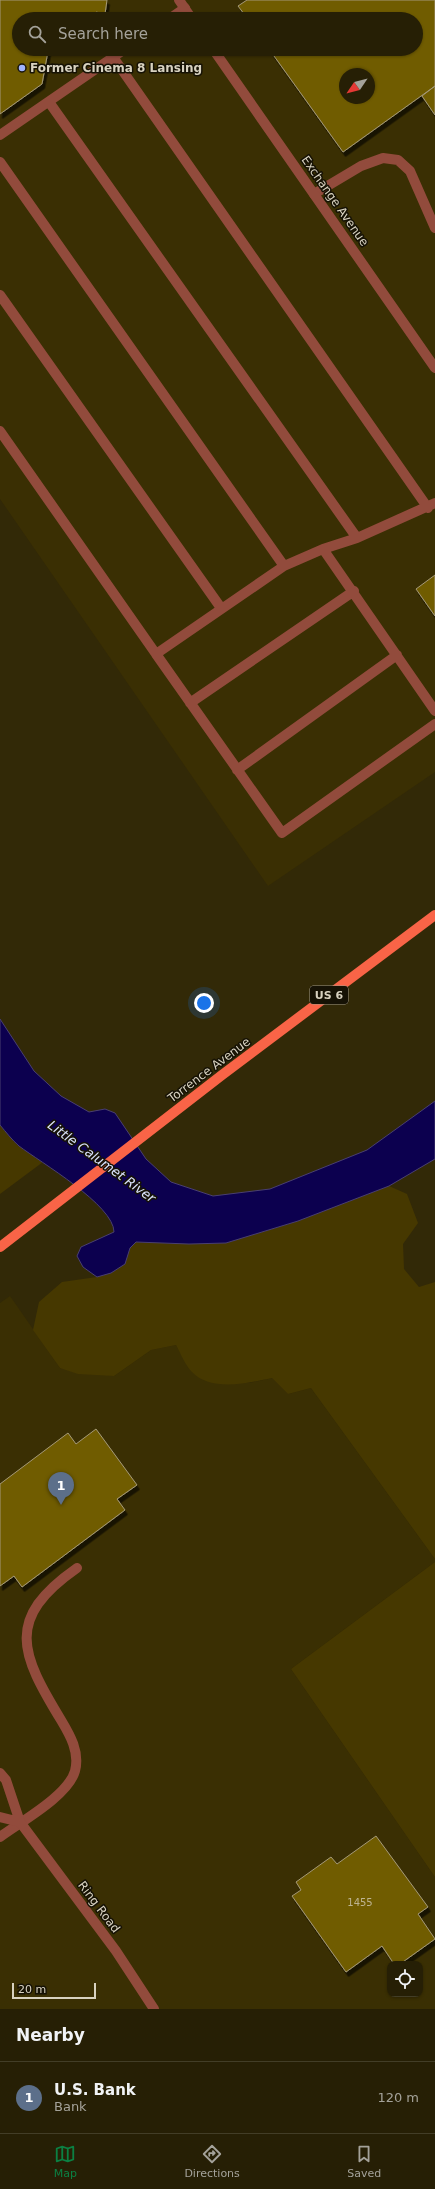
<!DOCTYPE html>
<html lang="en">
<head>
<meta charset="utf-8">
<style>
  body { margin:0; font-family:"DejaVu Sans",sans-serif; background:#2e270f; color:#f1f3f6 }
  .controls { position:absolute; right:12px; bottom:12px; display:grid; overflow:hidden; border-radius:8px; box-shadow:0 1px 3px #0004 }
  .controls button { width:36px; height:36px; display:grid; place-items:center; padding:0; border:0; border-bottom:1px solid #423d27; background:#261f05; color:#f1f3f6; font:20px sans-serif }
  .compass { position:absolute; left:339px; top:68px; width:36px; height:36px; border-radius:50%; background:#261f05; box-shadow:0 1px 3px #0004; rotate:235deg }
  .scale { position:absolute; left:12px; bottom:10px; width:84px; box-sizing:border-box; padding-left:4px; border:2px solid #d8d2c0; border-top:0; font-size:11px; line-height:14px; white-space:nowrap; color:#d8d2c0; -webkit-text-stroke:3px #161205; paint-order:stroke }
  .you { position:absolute; left:204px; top:1003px; width:14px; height:14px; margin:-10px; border:3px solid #fff; border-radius:50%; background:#1a73e8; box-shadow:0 0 0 6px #1a73e833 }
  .badge { display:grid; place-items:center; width:26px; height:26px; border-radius:50%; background:#0b8043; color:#fff; font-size:13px; font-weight:700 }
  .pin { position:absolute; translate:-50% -33px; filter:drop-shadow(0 1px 2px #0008) }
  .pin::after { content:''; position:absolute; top:21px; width:14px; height:12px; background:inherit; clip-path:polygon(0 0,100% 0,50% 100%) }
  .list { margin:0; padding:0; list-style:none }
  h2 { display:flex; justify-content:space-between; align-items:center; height:52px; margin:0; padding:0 16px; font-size:17px }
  h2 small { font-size:13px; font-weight:400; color:#a4a29a }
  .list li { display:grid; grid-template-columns:26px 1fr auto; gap:12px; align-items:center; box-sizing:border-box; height:72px; padding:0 16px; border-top:1px solid #423d27 }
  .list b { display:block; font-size:15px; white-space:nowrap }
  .list p { margin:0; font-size:13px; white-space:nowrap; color:#a4a29a }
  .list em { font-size:13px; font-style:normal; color:#a4a29a }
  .icon { flex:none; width:22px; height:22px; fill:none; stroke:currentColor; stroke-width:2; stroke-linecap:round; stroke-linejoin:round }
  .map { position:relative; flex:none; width:435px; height:2009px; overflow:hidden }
  .search { position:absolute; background:#261f05; box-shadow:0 1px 3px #0004; left:12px; right:12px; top:12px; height:44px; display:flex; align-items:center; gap:10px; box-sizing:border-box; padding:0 14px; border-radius:22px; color:#a4a29a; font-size:15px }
  .sheet { height:124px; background:#261f05 }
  nav { display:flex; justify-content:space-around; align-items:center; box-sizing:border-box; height:56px; border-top:1px solid #423d27; background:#261f05; font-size:11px; color:#a4a29a }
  nav a { display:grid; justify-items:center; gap:2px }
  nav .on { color:#0b8043 }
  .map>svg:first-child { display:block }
  .built { fill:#3a2f03; fill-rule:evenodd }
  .green { fill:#463800 }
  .water { fill:#0c004f; stroke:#493f71 }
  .building { fill:#705b03; stroke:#a49976; fill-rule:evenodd; filter:url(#shadow) }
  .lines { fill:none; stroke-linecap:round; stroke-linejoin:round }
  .lane { stroke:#924b3c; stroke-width:10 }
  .street { stroke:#924b3c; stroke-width:10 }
  .primary { stroke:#f96447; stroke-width:10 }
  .poi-dot { fill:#a0b3fd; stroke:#161205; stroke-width:1.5 }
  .labels { text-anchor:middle; stroke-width:3; stroke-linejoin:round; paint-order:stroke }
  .number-label { font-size:10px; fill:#beb491 }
  .shield { fill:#161205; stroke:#9e9888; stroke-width:1 }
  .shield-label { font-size:11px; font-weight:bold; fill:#d8d2c0 }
  .poi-label { font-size:12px; font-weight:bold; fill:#d8d2c0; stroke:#161205; text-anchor:start }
  .street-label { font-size:12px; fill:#d8d2c0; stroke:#161205 }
  .water-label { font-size:13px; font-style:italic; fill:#dae2fd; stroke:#161205 }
</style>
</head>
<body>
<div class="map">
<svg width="435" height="2009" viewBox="0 0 435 2009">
  <defs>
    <filter id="shadow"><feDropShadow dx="2.5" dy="4.5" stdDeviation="0" flood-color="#0009"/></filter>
  </defs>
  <rect width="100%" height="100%" fill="#322907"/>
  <path class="built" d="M0,0h435v772l-167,114 -268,-387zM19,19h397v30h-397zM345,74h24v24h-24z
    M10,1296l50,72 54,8 37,-26 25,-5 17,27 56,11 23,-5 16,16 23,-6 124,171v3l-144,107 144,208v132h-435v-706zM390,1964h30v30h-30z"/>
  <path class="green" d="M0,1125l17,20 26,17 -43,32z
    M389,1186l18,8 11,29 -15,21 1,25 15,18 16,-5v277l-124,-171 -23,6 -16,-16c-24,5 -61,14 -80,-6 -7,-7 -11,-18 -16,-27l-25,5 -37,26 -36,-2 -18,-6 -27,-38 6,-28 23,-20 35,-5 28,-13 5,-16 6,-6 53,2 37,-1 72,-22z
    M435,1562v315l-144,-208z"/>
  <path class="water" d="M0,1019l34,52 27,25 28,16 16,-3 10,4 31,46 25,23 42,14 57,-7 97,-39 68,-49v58l-46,27 -91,35 -72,22 -37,1 -53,-2 -6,6 -5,16 -14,9 -14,4 -14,-10 -6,-11 4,-9 33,-15c0,-27 -74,-70 -95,-86 -7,-6 -13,-14 -19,-21z"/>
  <path class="building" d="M0,0h107l-2,14 -9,-2 -2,7h-75v30h32l-3,2 -6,33 -42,30z
    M247,0h188v86l-92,66 -74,-103h147v-30h-168l-10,-13zM345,74h24v24h-24z
    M435,86v29l-13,-19z
    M435,575v41l-19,-27z
    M96,1429l41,56 -20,14 8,11 -103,77 -8,-11 -14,10v-102l68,-51 8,11z
    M376,1836l52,71 -10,7 17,25 -35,25h-6l-12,-18 -36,26 -54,-76 9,-6 -5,-8 35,-25 6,7z"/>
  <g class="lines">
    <path class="lane" d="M169,19l16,-11
      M113,57l315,451
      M49,102l308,436
      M0,135l125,-86
      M0,162l284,404
      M314,194l47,-28 22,-8 15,2 12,11 25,57
      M0,295l221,313
      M0,431l156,223 128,-88 39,-17 34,-11 78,-35
      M323,549l112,162
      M156,654l126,179 153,-109
      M190,703l164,-112
      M237,770l160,-115
      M0,1837c20,-15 68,-41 75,-66 5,-19 -5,-36 -14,-51 -40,-66 -57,-101 16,-152"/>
    <path class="street" d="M179,0l13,19
      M213,49l222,319
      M0,1773l6,7 14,42 96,129 38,58
      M0,1817l20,5"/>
    <path class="primary" d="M0,1247l222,-172 213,-160"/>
  </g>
  <circle class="poi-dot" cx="22" cy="68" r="4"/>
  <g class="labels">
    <g class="number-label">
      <text x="360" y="1906">1455</text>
    </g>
    <rect class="shield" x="310" y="986" width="38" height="18" rx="3"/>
    <g class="shield-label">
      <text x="329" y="999">US 6</text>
    </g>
    <g class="poi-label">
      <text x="30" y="72">Former Cinema 8 Lansing</text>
    </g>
    <g class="street-label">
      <text transform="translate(335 201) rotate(55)" y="4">Exchange Avenue</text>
      <text transform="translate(209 1070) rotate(-37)" y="4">Torrence Avenue</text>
      <text transform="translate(99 1907) rotate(53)" y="4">Ring Road</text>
    </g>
    <g class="water-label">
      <text transform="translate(102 1161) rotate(36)" y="5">Little Calumet River</text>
    </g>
  </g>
</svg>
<div class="controls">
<button><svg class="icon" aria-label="locate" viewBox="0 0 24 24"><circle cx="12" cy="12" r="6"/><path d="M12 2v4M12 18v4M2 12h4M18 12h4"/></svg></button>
</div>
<svg class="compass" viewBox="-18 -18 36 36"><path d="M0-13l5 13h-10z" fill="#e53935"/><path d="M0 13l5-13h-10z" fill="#a4a29a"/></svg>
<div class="scale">20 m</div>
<div class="you"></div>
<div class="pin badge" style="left:61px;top:1505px;background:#5c6f8a">1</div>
<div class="search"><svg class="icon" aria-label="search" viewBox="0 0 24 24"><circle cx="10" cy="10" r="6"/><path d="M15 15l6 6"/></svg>Search here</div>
</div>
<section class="sheet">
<h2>Nearby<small></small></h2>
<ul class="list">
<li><span class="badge" style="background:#5c6f8a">1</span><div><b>U.S. Bank</b><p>Bank</p></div><em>120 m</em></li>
</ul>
</section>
<nav>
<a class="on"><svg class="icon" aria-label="map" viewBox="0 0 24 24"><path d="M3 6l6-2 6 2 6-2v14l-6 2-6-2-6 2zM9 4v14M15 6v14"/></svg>Map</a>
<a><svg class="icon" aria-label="directions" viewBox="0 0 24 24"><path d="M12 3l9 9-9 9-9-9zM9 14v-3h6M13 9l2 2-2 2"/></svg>Directions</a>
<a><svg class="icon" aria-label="saved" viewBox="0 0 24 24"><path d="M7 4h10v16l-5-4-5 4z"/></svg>Saved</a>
</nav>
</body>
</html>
